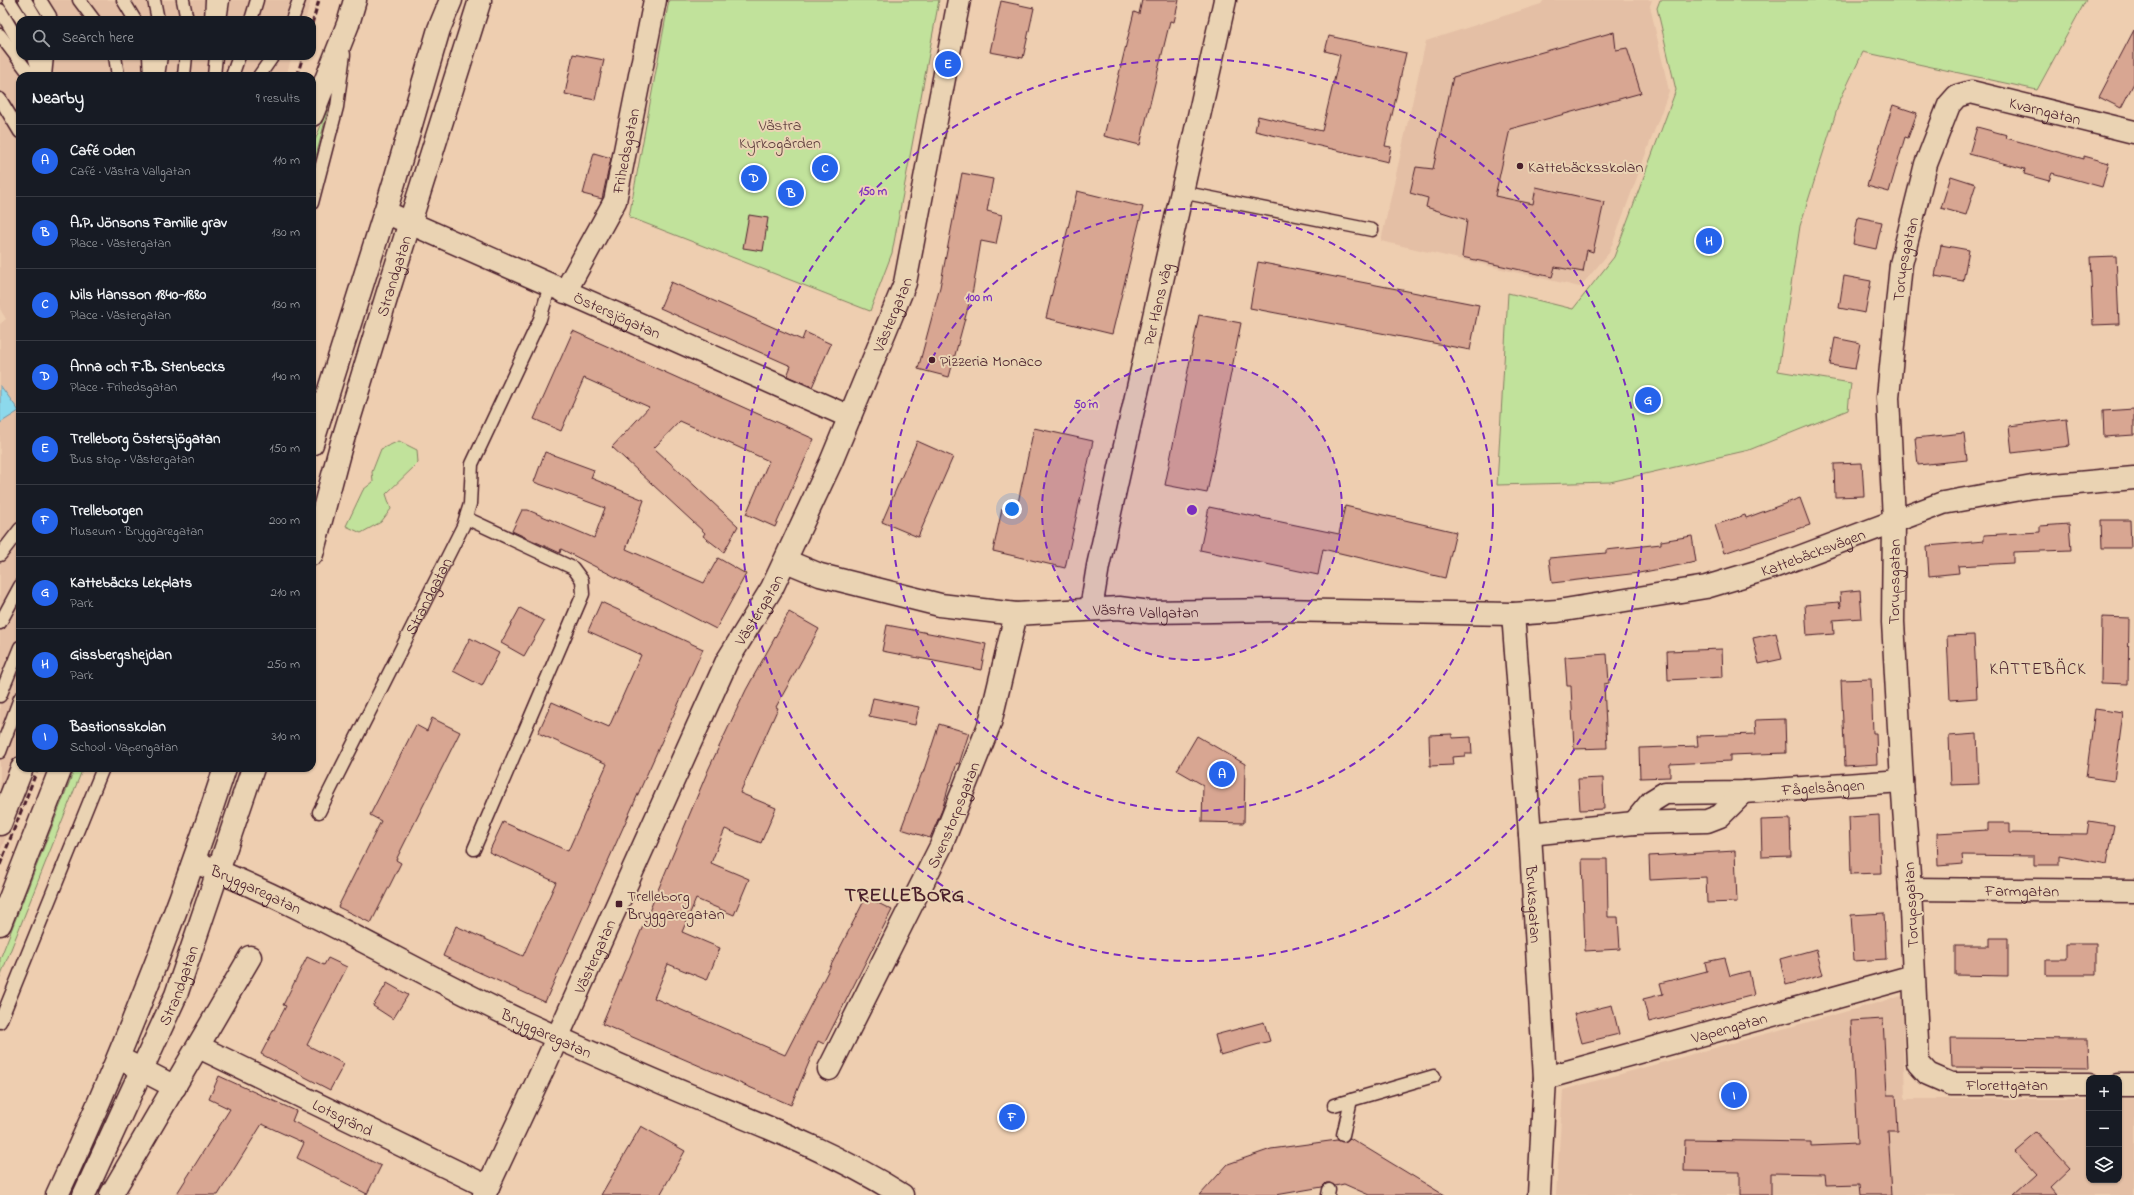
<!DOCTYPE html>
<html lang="en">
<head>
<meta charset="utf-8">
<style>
  body { margin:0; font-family:"Indie Flower",sans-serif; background:#20242c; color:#f1f3f6 }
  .controls { position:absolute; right:12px; bottom:12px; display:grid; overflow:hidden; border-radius:8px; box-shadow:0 1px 3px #0004 }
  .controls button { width:36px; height:36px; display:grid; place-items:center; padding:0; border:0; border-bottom:1px solid #363941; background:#171b24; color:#f1f3f6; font:20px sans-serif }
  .you { position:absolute; left:1012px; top:509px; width:14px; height:14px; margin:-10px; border:3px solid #fff; border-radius:50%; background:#1a73e8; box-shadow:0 0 0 6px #1a73e833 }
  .badge { display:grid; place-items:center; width:26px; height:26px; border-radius:50%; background:#2563eb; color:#fff; font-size:13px; font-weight:700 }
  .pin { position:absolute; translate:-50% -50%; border:2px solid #fff; box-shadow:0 1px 4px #0006 }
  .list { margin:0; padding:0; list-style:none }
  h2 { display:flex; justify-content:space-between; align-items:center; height:52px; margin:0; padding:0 16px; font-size:17px }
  h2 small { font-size:13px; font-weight:400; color:#9ea1a6 }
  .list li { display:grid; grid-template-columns:26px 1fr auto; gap:12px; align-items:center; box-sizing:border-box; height:72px; padding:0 16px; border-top:1px solid #363941 }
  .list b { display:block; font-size:15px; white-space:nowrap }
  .list p { margin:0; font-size:13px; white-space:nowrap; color:#9ea1a6 }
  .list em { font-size:13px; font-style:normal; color:#9ea1a6 }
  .icon { flex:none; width:22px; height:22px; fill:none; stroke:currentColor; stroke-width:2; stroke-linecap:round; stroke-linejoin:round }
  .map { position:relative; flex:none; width:2134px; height:1195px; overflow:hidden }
  .search { position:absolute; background:#171b24; box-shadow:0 1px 3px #0004; left:16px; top:16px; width:300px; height:44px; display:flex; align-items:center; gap:10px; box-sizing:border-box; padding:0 14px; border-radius:12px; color:#9ea1a6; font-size:15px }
  .panel { position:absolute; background:#171b24; box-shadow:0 1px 3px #0004; left:16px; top:72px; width:300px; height:700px; border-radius:12px }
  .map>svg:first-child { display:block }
  .built { fill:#e4bfa5 }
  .green { fill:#c1e29b; stroke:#868063 }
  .water { fill:#8cd9ec; stroke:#728f9f }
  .building { fill:#d8a692; stroke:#4a1f2b }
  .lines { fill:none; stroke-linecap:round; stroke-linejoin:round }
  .lane-casing { stroke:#4a1f2b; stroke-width:15 }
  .street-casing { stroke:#4a1f2b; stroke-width:25 }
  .secondary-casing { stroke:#4a1f2b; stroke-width:25 }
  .primary-casing { stroke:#4a1f2b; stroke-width:25 }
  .highway-casing { stroke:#4a1f2b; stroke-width:25 }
  .lane { stroke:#ead3b3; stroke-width:12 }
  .street { stroke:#ead3b3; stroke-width:22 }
  .secondary { stroke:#ead3b3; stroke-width:22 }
  .primary { stroke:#ead3b3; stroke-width:22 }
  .highway { stroke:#ead3b3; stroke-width:22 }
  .rail { stroke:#4a1f2b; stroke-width:3; stroke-dasharray:6 3; stroke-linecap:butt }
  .ring { fill:none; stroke:#7b2cbf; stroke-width:2; stroke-dasharray:7 5 }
  .poi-dot { fill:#4a1f2b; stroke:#ead3b3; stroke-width:1.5 }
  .labels { text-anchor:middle; stroke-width:4; stroke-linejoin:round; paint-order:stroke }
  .street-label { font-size:16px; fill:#4a1f2b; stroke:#ead3b3 }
  .park-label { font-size:16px; fill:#5c3c3c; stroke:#ead3b3 }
  .poi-label { font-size:16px; fill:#4a1f2b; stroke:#ead3b3; text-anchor:start }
  .neighbourhood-label { font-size:17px; letter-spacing:1px; fill:#4a1f2b; stroke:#ead3b3 }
  .district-label { font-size:20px; font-weight:bold; letter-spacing:1px; fill:#4a1f2b; stroke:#ead3b3 }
  .centre { fill:#7b2cbf; stroke:#ead3b3; stroke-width:2 }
  .ring-label { font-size:12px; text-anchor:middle; font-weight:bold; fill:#7b2cbf; stroke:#ead3b3; stroke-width:4; stroke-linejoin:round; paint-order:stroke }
</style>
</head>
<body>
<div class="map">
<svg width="2134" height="1195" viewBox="0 0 2134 1195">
  <rect width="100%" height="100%" fill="#eeceb0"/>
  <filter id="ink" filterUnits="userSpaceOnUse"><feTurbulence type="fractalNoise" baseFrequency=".025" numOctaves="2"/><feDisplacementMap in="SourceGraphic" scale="8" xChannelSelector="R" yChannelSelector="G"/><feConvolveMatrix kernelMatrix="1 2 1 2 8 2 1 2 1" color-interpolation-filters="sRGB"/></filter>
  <g filter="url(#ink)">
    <path class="built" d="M0,0h311l-6,20h-285v36h272l-6,20h-266v692h13l-33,84v-429l19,-12 -19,-26v-61l6,-5 -6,-10z
      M1544,0h108l-2,6 19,85 -60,162 -29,34 -199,-46 45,-200 115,-37z
      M1902,996l3,103h184v81h30v-81h15v96h-578l7,-105z"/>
    <path class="green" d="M669,0h270l-47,253 -22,58 -241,-94z
      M1660,0h426l-49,90 -174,-38 -23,48 -40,126 -22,145 73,12 -3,27 -99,40 -139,32 -113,3 11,-192 65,16 41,-52 62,-167 -19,-82z
      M329,105l-17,67v-24z
      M399,441l18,9 1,13 -32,31 5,15 -10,13 -20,11 -15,-7 17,-36 10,-8 -1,-10 9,-23z
      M75,768h8l-83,209v-18z"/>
    <path class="water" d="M0,385l19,26 -19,12z"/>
    <path class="building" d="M1142,0h37l-5,22 -4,-1 -30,124 -36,-9 30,-124 5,2z
      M1001,1l33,7 -11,50 -33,-6z
      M2134,30v53l-13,25 -22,-11z
      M1614,32l2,18 11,-2 14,45 -131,36 -15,67 38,8 3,-17 68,15 -11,50 -6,-2 -4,22 -28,-5 -3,10 -90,-20 5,-37 -41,-13 2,-9 -18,-5 6,-26 17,2 20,-92z
      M1329,36l77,17 -21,93 6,1 -3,15 -133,-31 3,-15 64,15 18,-76 -15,-4z
      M573,54l31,6 -9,40 -30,-6z
      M1893,105l24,8 -9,25 -3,-1 -16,55 -22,-6z
      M1977,127l30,8 -1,3 78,21v-3l25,7 -7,24 -50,-14 -3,8 -25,-7 1,-5 -56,-15z
      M594,153l17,5 -9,41 -19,-5z
      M962,173l31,6 -6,32 15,4 -6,29 -15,-3 -8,48 -24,88 -31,-8 22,-82z
      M1951,176l25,8 -10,31 -25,-7z
      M1077,191l66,16 -31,127 -66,-16z
      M749,215l19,3 -5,33 -20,-3z
      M1858,217l24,5 -6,27 -23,-5z
      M1941,245l28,5 -6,31 -28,-5z
      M2116,256l3,68 -26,1 -3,-68z
      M1258,262l221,43 -9,45 -220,-42z
      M1844,276l27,5 -6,32 -26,-5z
      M671,282l131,58 3,-8 26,12 -19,43 -25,-11 4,-10 -131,-58z
      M1199,315l42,8 -34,170 -42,-8z
      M573,331l241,108 -39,88 -29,-13 23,-53 -89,-40 -26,27 84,78 -14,26 -21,-16 2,-3 -93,-86 37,-40 -65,-29 -23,53 -27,-12z
      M1835,338l25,5 -5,26 -25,-4z
      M2134,409v26l-30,2 -1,-26z
      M2067,419l3,27 -58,7 -3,-27z
      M1034,428l59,13 -28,127 -72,-17 9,-42 14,3z
      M1964,433l3,27 -49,5 -3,-27z
      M917,441l36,16 -35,80 -36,-15z
      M545,452l49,18 -3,8 53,22 -18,49 78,34 14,-25 28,16 -30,55 -155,-80 -1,4 -48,-22 10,-21h6l66,28 11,-30 -71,-26z
      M1862,463l2,33 -29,1 -1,-33z
      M1800,498l10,27 -86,28 -9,-28 30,-10 1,3z
      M1345,506l111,26 -11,46 -122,-29 -5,26 -118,-25 9,-43 130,27z
      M2101,520h29l1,28h-29z
      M2069,524l2,26 -58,2v11l-55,3 1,7 -30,3 -2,-30 57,-5v-6l56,-3v-6z
      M1692,536l4,26 -57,11 -87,10 -3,-25 57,-5v-3l55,-6v-3z
      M1860,590l2,28 -29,2 1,14 -27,2 -2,-31 34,-3 2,6 -1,-16z
      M601,602l102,47 -158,353 -102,-46 13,-30 67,30 33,-74 -67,-30 14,-30 65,29 39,-87 -69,-31 14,-31 57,25 32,-72 -53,-24z
      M520,608l24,13 -20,35 -23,-13z
      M789,612l30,17 -43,78 2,1 -38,85 36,15 -15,35 -36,-14 -14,34 38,16 -15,36 -38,-16 -14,33 38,16 -13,32 -39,-16 -14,34 131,57 81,-158 26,13 -68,134 -6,-3 -27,64 -189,-81 107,-256 37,-78z
      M2102,617l27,1 -1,66 -27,-1z
      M887,625l99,19 -5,26 -99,-19z
      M1776,633l6,26 -23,5 -6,-26z
      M1974,635l3,63 -27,2 -3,-64z
      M470,638l29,15 -17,33 -29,-15z
      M1722,649l1,28 -55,3 -1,-29z
      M1607,654l2,29 -5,1 3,64 -33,1 -3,-63h-4l-2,-29z
      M1871,679l2,54h3l1,31 -32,2 -4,-86z
      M873,698l46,9 -4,18 -46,-9z
      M2095,709l28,4 -9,68 -28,-4z
      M432,718l28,14 -64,128 5,3 -30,60 -33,-16 43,-86 -11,-6 20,-39 26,-51 11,6z
      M1785,719l1,34 -56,2v6l-60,3v13l-30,1 -1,-30 59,-2 -1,-10 59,-2 -1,-14z
      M939,724l30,9 -10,31 -2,-1 -6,19h-1l-8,28 -12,28 -29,-9 21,-56h1z
      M1452,734v4l19,-1 1,17h-7v2l-13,1 1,8 -23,1 -1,-31z
      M1977,734l2,50 -28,1 -2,-49z
      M1197,736l48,28 -1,59 -42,-1 1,-37 -26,-15z
      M1603,778l1,31 -24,1 -2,-31z
      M1879,815l2,58 -30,1 -2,-57z
      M1790,819l1,37 -29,1 -1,-37z
      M2089,821l25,4 -7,39 -48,-9v10h-25v-9l-72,-1 1,9 -25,2 -1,-33 51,-3v-7h22v10l77,1z
      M1735,851l2,51 -30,1 -1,-26 -56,3 -1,-24z
      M1582,859h25l1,58h10l2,32 -35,2z
      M1884,913l2,46 -32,2 -3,-46z
      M1990,938h18v38l-53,-1v-29h35z
      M2066,944h30v31h-50v-16h20z
      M1816,949l7,26 -37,10 -6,-26z
      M307,957l17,8 4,-7 19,9 -40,78 37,19 -14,26 -69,-36 25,-48 -3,-1z
      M1725,958l5,18 19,-5 5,24 -105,27 -6,-23 20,-5 -3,-11 47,-12 -2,-9z
      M387,983l21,12 -15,24 -20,-13z
      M1612,1005l7,29 -37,9 -8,-29z
      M1883,1019l4,76h9l2,36h-10l4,64h-32l-1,-11 -33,1 -1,-11 -54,-1v22h-31v-23l-56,-1 1,-31 126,2v4l46,-2 -6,-123z
      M1264,1022l6,19 -50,14 -5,-20z
      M1951,1038l136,1 1,29 -136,-1z
      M219,1076l77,35 -4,10 89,45 -14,28 -70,-36 7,-15 -42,-19 -44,71h-42l54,-86 -21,-10z
      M641,1126l44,25 -25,44h-59z
      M2036,1132l34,37 -20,19 6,7h-42l23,-21 -22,-24z
      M1350,1138l94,57h-75l-25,-11 -9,2 -5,-3h-4l-4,4 -46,8h-76l28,-31 43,-15 66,-9 8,2z"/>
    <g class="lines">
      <g class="lane-casing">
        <g id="lane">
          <path d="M9,0l13,20"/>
          <path d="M25,0l12,20"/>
          <path d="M40,0l10,16v4"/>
          <path d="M79,0l15,20"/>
          <path d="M123,0l12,20"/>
          <path d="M154,0l4,20"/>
          <path d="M183,0l4,20"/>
          <path d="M0,10l20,34"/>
          <path d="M211,20l1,-20"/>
          <path d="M220,20l3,-20"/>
          <path d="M251,20l6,-20"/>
          <path d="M292,20l7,-20"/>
          <path d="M0,35l31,41"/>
          <path d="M34,56l6,20"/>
          <path d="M115,56l3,20"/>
          <path d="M149,56l1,20"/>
          <path d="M45,76l2,-20"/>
          <path d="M158,76l3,-20"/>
          <path d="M184,76l2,-20"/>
          <path d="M214,76l2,-20"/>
          <path d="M232,76l7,-20"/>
          <path d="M259,76l14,-20"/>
          <path d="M0,99l20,33"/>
          <path d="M1181,192l191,38"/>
          <path d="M312,203l25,-96 7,-53"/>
          <path d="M466,518l107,50 9,12 1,14 -109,255"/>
          <path d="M0,555l20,-26"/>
          <path d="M0,623l20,-37"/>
          <path d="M0,696l20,-49"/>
          <path d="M0,752l20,-54"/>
          <path id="s1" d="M319,812l144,-286 7,-22 2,-40 68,-145 10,-34"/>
          <path d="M0,1022l103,-254"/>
          <path d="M1334,1105l100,-29"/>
          <path d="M1343,1135l8,-35"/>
          <path d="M1328,1195l1,-5"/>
        </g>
      </g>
      <g class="street-casing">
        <g id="street">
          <path id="s2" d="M385,212l465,205"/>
          <path id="s3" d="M565,292l50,-91 40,-201"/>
          <path id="s4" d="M786,561l34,14 120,30 76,9 103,-6 31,4 125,-2 238,4 45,-3 148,-24 67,-20 170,-64 89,-16 102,-9"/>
          <path id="s5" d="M1091,609l7,-43 127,-566"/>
          <path id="s6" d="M1513,614l17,220 15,244 -6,117"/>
          <path id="s7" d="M1634,823l18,-22 13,-8 79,-1 158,-11"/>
          <path d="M0,824l22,-56"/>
          <path d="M1530,834l104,-11 73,-2 13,-5 24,-24"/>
          <path id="s8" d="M1910,889l224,2"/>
          <path id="s9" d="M199,1047l289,140"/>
          <path d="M119,1058l56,29"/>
          <path id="s10" d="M829,1069l112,-223 49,-123 26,-109"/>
          <path id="s11" d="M1545,1078l368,-102"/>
          <path id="s12" d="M2089,1084h-138l-23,-10 -10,-11 -8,-174 -8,-108 -9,-159 1,-102 -6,-123 13,-133 25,-100 23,-59 8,-9 14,-4 163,40"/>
          <path d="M2119,1085h15"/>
          <path d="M111,1195l139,-238"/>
        </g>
      </g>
      <g class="secondary-casing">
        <g id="secondary">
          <path id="s13" d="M195,862c113,44 218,109 328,160 55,25 110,50 166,73 73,30 145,57 213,100"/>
          <path id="s14" d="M484,1195l60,-128 183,-406 45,-73 59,-126 74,-179 54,-283"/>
        </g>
      </g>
      <g class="primary-casing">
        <g id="primary">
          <path d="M312,444l82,-261 45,-154 12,-29"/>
          <path id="s15" d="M312,554l28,-105 48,-157 92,-292"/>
          <path d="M57,1195c65,-139 121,-281 168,-427"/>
          <path id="s16" d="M84,1195l92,-200 77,-227"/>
        </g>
      </g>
      <g class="highway-casing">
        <path id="highway" d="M312,115l36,-91 7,-24
          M0,924l61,-156"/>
      </g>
      <use href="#lane" class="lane"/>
      <use href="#street" class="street"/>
      <use href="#secondary" class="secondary"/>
      <use href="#primary" class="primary"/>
      <use href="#highway" class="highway"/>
      <path class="rail" d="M312,24l7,-24
        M297,76l6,-20
        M0,865l38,-97"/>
    </g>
  </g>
  <circle cx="1192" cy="510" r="150" fill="#7b2cbf" fill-opacity=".12"/>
  <g class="ring">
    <circle cx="1192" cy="510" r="150"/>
    <circle cx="1192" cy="510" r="301"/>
    <circle cx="1192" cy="510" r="451"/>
  </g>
  <g class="poi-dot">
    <circle cx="1520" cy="166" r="4"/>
    <circle cx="932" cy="360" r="4"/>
    <rect x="615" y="900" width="8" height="8" rx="2"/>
  </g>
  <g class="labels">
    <g class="street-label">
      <text dy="6" stroke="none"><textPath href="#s12" startOffset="1248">Kvarngatan</textPath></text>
      <text dy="6" stroke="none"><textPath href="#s3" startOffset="155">Frihedsgatan</textPath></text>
      <text dy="6" stroke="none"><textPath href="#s12" startOffset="984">Torupsgatan</textPath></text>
      <text dy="6" stroke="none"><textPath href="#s15" startOffset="290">Strandgatan</textPath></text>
      <text dy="6" stroke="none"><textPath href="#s5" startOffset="312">Per Hans väg</textPath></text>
      <text dy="6" stroke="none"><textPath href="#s2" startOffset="254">Östersjögatan</textPath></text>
      <text dy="6" stroke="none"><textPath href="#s14" startOffset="971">Västergatan</textPath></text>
      <text dy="6" stroke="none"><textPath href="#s4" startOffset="1042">Kattebäcksvägen</textPath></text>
      <text dy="6" stroke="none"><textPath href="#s12" startOffset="660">Torupsgatan</textPath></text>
      <text dy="6" stroke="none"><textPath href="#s1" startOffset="242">Strandgatan</textPath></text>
      <text dy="6" stroke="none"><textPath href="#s14" startOffset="647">Västergatan</textPath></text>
      <text dy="6" stroke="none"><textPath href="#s4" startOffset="367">Västra Vallgatan</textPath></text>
      <text dy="6" stroke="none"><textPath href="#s7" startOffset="202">Fågelsången</textPath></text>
      <text dy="6" stroke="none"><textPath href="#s10" startOffset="283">Svenstorpsgatan</textPath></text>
      <text dy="6" stroke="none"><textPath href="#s13" startOffset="67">Bryggaregatan</textPath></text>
      <text dy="6" stroke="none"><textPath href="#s8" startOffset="112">Farmgatan</textPath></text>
      <text dy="6" stroke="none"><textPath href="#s6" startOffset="291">Bruksgatan</textPath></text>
      <text transform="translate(1910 905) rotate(-93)" y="6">Torupsgatan</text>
      <text dy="6" stroke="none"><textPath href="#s14" startOffset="263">Västergatan</textPath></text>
      <text dy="6" stroke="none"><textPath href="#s16" startOffset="230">Strandgatan</textPath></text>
      <text dy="6" stroke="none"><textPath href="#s11" startOffset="191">Vapengatan</textPath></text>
      <text dy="6" stroke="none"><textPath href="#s13" startOffset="391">Bryggaregatan</textPath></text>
      <text x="2007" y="1090">Florettgatan</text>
      <text dy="6" stroke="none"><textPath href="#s9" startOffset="160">Lotsgränd</textPath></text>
    </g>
    <g class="park-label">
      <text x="780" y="130">Västra<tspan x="780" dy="18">Kyrkogården</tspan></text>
    </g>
    <g class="poi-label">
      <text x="1528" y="172">Kattebäcksskolan</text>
      <text x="940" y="366">Pizzeria Monaco</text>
      <text x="627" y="901">Trelleborg<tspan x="627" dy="18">Bryggaregatan</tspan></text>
    </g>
    <g class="neighbourhood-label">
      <text x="2038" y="674">KATTEBÄCK</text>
    </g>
    <g class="district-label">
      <text x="905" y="901">TRELLEBORG</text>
    </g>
  </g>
  <circle cx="1192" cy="510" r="6" class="centre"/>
  <g class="ring-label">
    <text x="873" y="195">150 m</text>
    <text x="979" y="301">100 m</text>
    <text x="1086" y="408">50 m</text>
  </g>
</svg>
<div class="controls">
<button>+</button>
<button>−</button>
<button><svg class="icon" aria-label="layers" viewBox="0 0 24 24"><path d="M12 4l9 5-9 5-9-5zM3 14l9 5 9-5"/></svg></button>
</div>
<div class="you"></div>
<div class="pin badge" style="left:1222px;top:774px">A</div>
<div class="pin badge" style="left:791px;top:193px">B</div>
<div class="pin badge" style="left:825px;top:168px">C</div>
<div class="pin badge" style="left:754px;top:178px">D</div>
<div class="pin badge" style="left:948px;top:64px">E</div>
<div class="pin badge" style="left:1012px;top:1117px">F</div>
<div class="pin badge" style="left:1648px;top:400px">G</div>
<div class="pin badge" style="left:1709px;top:241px">H</div>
<div class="pin badge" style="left:1734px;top:1095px">I</div>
<div class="search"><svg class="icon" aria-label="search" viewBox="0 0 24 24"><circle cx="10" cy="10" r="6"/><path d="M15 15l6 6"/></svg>Search here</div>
<section class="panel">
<h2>Nearby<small>9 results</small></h2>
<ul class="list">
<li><span class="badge">A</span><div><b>Café Oden</b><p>Café · Västra Vallgatan</p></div><em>110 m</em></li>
<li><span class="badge">B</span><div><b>A.P. Jönsons Familie grav</b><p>Place · Västergatan</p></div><em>130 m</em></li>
<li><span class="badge">C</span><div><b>Nils Hansson 1840-1880</b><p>Place · Västergatan</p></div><em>130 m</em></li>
<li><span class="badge">D</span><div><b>Anna och F.B. Stenbecks</b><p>Place · Frihedsgatan</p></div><em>140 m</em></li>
<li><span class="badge">E</span><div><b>Trelleborg Östersjögatan</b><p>Bus stop · Västergatan</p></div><em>150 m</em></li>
<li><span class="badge">F</span><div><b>Trelleborgen</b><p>Museum · Bryggaregatan</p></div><em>200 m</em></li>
<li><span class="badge">G</span><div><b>Kattebäcks Lekplats</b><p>Park</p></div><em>210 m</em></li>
<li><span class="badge">H</span><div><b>Gissbergshejdan</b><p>Park</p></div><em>250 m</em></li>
<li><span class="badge">I</span><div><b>Bastionsskolan</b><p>School · Vapengatan</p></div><em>310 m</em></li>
</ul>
</section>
</div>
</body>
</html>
